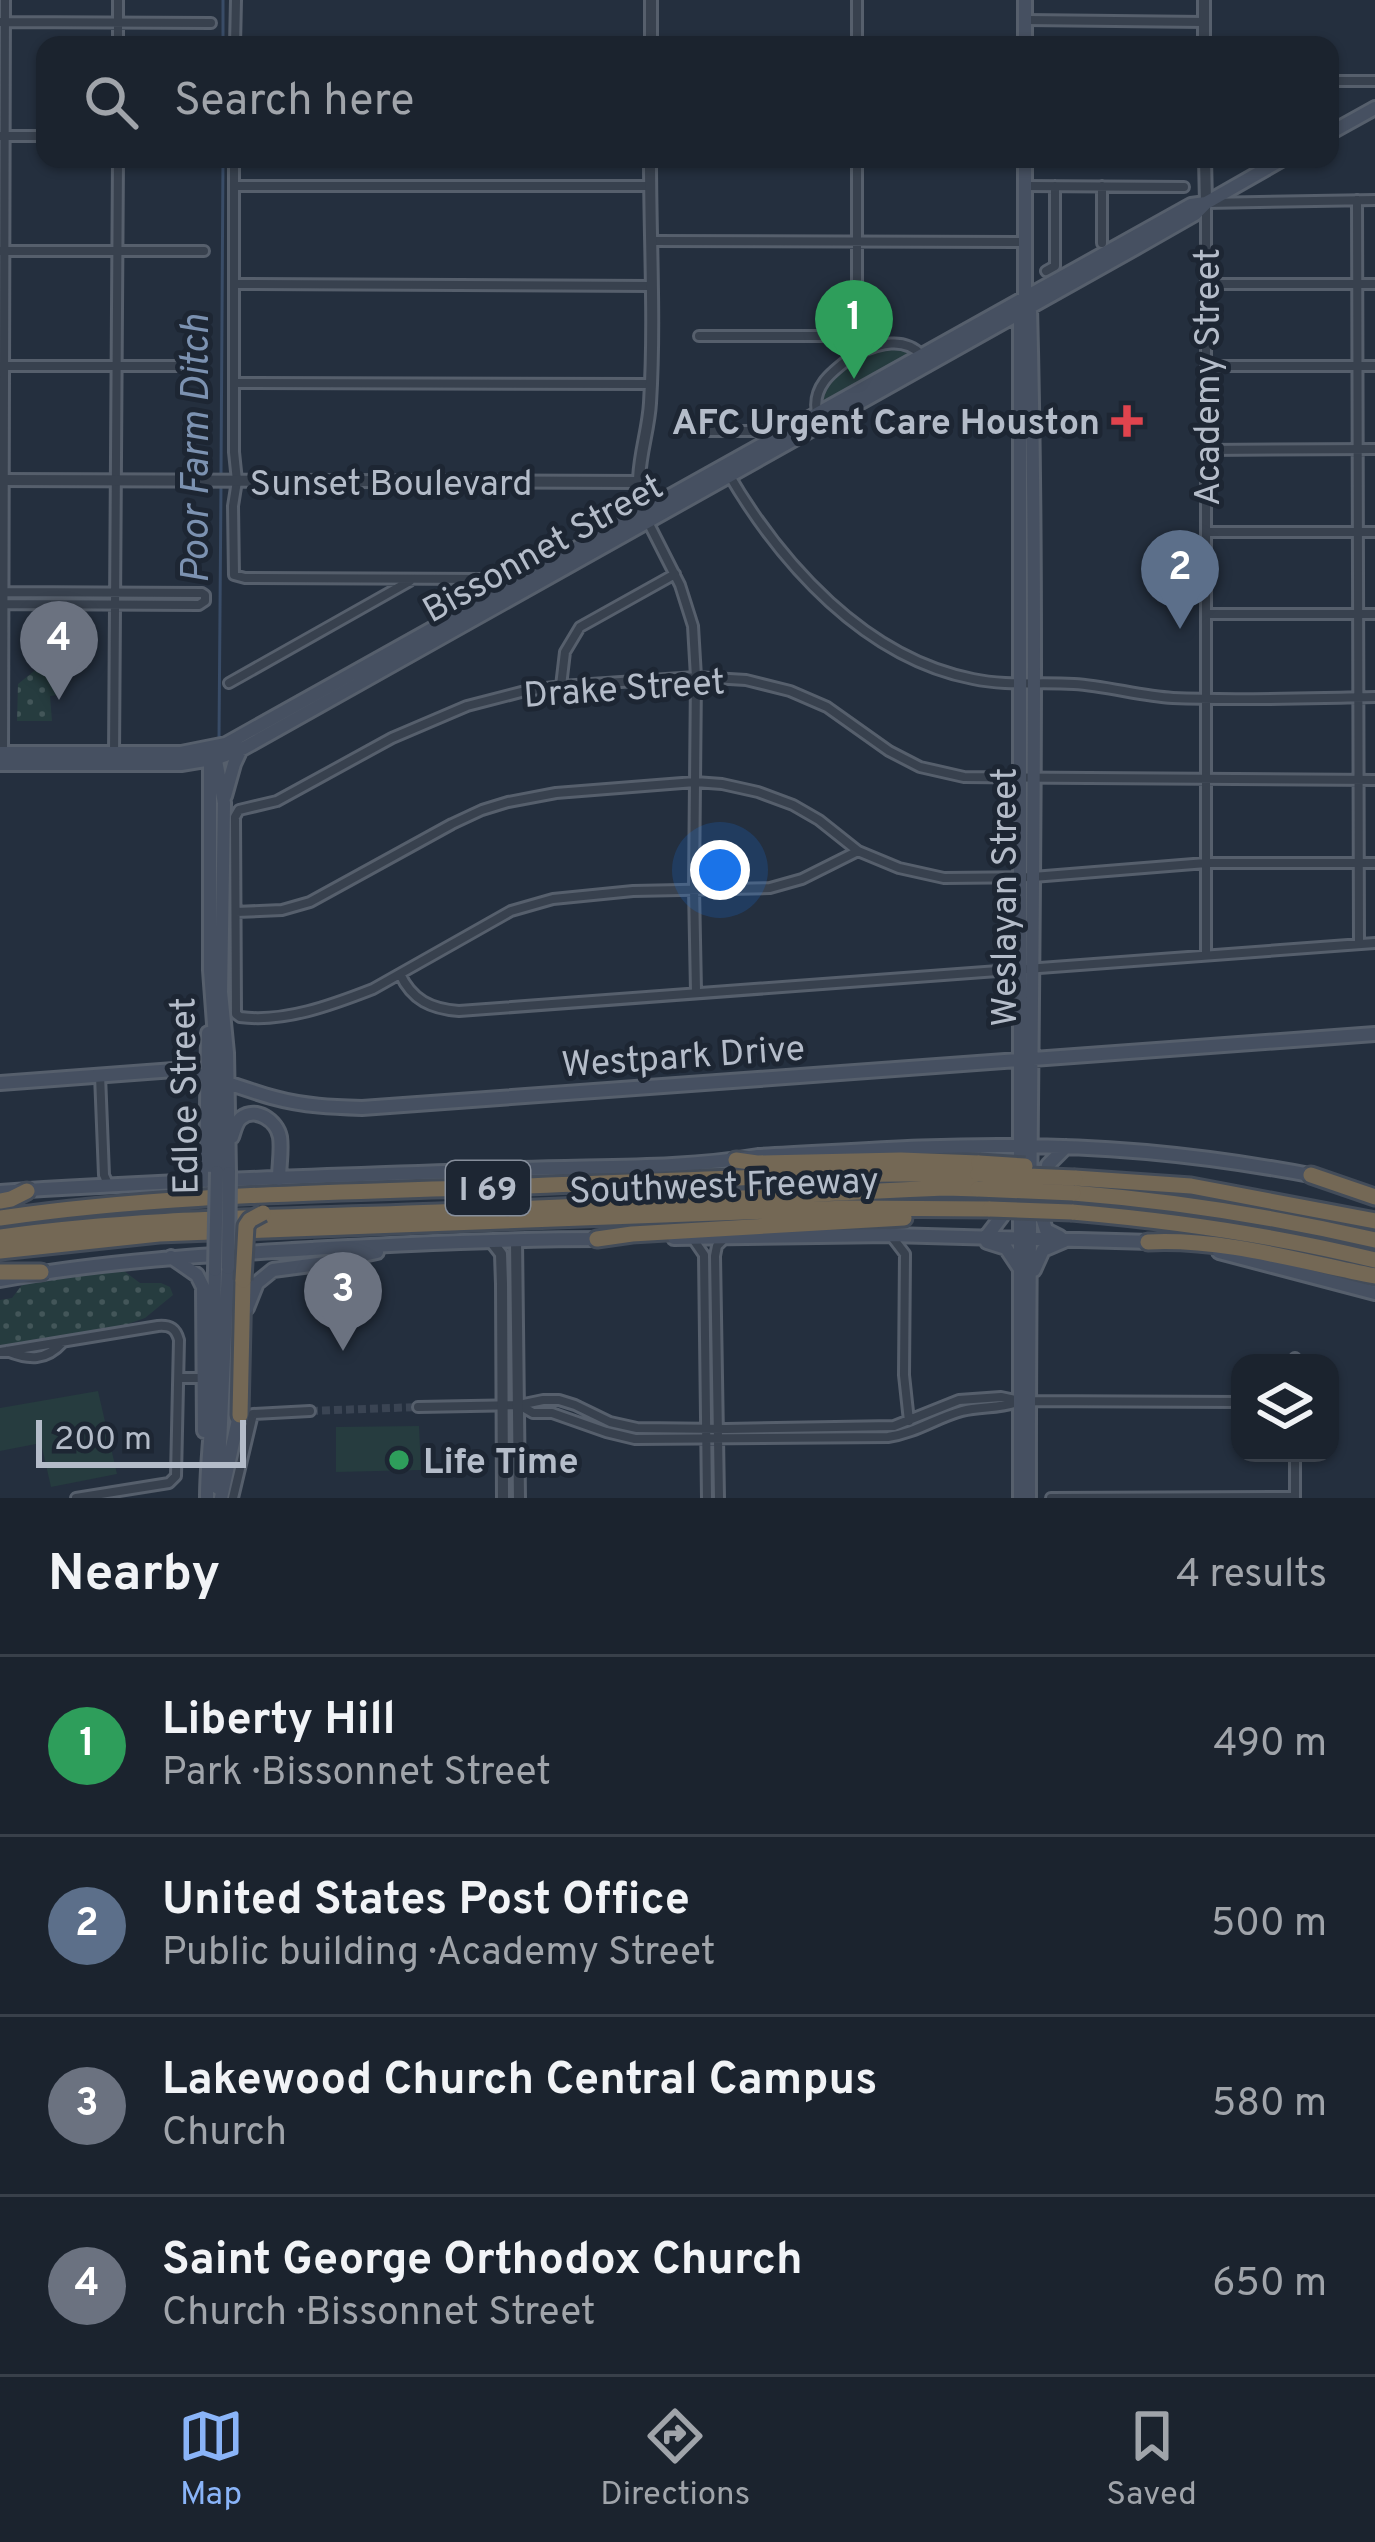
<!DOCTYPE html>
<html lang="en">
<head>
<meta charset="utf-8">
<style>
  body { margin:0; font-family:Overpass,sans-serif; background:#242b36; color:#f1f3f6 }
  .controls { position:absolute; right:36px; bottom:36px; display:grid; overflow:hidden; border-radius:24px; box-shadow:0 3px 9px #0004 }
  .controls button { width:108px; height:108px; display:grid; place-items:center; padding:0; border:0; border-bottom:3px solid #39404a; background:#1b232e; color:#f1f3f6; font:60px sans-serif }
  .scale { position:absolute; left:36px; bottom:30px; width:210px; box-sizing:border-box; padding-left:12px; border:6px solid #b4bcc9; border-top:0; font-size:33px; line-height:42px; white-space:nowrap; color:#b4bcc9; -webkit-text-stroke:9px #1d2633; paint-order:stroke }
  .you { position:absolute; left:720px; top:870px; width:42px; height:42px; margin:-30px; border:9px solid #fff; border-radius:50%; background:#1a73e8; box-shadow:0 0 0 18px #1a73e833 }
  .badge { display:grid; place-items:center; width:78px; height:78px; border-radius:50%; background:#8ab4f8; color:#fff; font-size:39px; font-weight:700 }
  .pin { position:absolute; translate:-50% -99px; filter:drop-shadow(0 3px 6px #0008) }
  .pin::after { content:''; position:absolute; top:63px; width:42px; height:36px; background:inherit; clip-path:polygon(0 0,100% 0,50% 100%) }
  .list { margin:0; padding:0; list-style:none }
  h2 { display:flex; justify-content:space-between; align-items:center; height:156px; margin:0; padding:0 48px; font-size:51px }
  h2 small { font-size:39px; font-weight:400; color:#a0a4aa }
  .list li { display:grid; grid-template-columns:78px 1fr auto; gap:36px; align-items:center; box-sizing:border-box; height:180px; padding:0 48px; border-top:3px solid #39404a }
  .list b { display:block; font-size:45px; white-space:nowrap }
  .list p { margin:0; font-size:39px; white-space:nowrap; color:#a0a4aa }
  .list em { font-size:39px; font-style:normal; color:#a0a4aa }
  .icon { flex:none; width:66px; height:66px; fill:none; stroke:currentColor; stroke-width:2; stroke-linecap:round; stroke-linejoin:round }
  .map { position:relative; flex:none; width:1375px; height:1498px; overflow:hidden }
  .search { position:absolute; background:#1b232e; box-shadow:0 3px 9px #0004; left:36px; right:36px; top:36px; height:132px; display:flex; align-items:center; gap:30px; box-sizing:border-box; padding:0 42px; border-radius:24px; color:#a0a4aa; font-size:45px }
  .sheet { height:876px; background:#1b232e }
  nav { display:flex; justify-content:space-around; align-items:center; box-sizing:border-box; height:168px; border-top:3px solid #39404a; background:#1b232e; font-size:33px; color:#a0a4aa }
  nav a { display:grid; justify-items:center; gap:6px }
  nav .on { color:#8ab4f8 }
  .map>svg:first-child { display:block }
  .grass { fill:url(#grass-dots) }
  .green { fill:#263c3f }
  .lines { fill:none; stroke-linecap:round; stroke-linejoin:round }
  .stream { stroke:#394c67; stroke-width:3 }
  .minor-tunnel { stroke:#3a4453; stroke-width:8; stroke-dasharray:8 4; stroke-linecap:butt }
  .minor-casing { stroke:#565f6c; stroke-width:14 }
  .tertiary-casing { stroke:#565f6c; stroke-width:16 }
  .secondary-casing { stroke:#565f6c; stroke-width:18 }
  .motorway-casing { stroke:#434c59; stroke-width:21 }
  .minor { stroke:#38414e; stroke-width:8 }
  .tertiary { stroke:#38414e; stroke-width:10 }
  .secondary { stroke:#465061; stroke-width:12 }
  .motorway { stroke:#746855; stroke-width:15 }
  .secondary-bridge-casing { stroke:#565f6c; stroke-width:18; stroke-linecap:butt }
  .motorway-bridge-casing { stroke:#434c59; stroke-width:21; stroke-linecap:butt }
  .secondary-bridge { stroke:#465061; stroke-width:12 }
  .motorway-bridge { stroke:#746855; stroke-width:15 }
  .health-dot { fill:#e0444e; stroke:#1d2633; stroke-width:4.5 }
  .leisure-dot { fill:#2e9e5b; stroke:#1d2633; stroke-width:4.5 }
  .labels { text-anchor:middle; stroke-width:10; stroke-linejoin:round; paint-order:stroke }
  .shield { fill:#1d2633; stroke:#878f9c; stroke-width:3 }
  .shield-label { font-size:33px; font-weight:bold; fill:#b4bcc9 }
  .street-label { font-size:36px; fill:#b4bcc9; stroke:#1d2633 }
  .poi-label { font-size:36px; font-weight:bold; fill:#b4bcc9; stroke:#1d2633; text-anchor:end }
  .water-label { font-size:39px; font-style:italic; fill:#7c92b1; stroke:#1d2633 }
</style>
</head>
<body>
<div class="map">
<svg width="1375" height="1498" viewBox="0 0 1375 1498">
  <defs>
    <pattern id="grass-dots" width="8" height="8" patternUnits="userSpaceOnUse" patternTransform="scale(3)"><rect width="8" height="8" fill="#263c3f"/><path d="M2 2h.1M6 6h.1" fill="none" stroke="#435659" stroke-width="1.8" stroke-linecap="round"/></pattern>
  </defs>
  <rect width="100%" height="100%" fill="#242f3e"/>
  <path class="grass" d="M39,667h17v13l6,1 1,13 -13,2 2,25h-35l1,-37z
    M120,1268l20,15h21l9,4 3,8 -28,23 -28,10 -117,20v-48l12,-2 13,-17z"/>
  <path class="green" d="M897,348l17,5 -94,50c11,-33 43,-51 77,-55z
    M98,1391l19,83 -66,13 -10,-44 -41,8v-43z
    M419,1426l2,44 -85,2v-45z"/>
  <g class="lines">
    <path class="stream" d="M223,0v45
      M221,475l2,-316
      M219,739l2,-255"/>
    <path class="minor-tunnel" d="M310,1411l108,-4"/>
    <g class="minor-casing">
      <path id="minor" d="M857,0v45
        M1026,20l178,2
        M1,22l210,1
        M118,45v-45
        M235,45l1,-45
        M1330,81h45
        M1,136h44
        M234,159v293l3,29 -4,25 1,69 11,3 244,1
        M234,186h416
        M1026,186l158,1
        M1102,186v57
        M1357,200l2,744
        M651,241l374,1
        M1,251h203
        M1046,271l9,-5v-80
        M235,284l415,2
        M1206,284h169
        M699,336h159
        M857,353c23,-9 46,-17 65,2
        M1,366h201
        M1206,366h169
        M234,383l416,1
        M818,417c-9,-31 16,-47 39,-64v-194
        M708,431h54l14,8
        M1206,450l169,-1
        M728,473c53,91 137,185 245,206 33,7 67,3 101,5 33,2 66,12 99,14 67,3 135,0 202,-1
        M648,522l32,63 13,41 3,51 -2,211 2,104
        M1206,532h169
        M0,604l199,1 6,-4v-6l-3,-2 -201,-1
        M1206,614h169
        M229,683l181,-102
        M561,686l4,-34 15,-25 95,-53
        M3,757l2,-757
        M114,757l4,-598
        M858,851l-56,28 -32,9 -137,3 -80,8 -42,12 -138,78c-41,16 -89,34 -133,28l-4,-3 -1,-197 4,-7 38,-9 115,-63 75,-32 58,-15 36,-5 135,-9 50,3 44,11 37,16 62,44 31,16 44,10 411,3
        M236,912l46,-2 28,-8 142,-78 30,-14 26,-8 48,-9 139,-11 27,2 36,8 35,13 26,15 39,31 41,17 45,10 89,-1 173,-14h169
        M1206,955v-752l169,-3
        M400,974c12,26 31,35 59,37l916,-68
        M100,1075l4,100 4,9
        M892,1237l13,17 -1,121 5,46
        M693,1239l11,16 3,243
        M7,1351c22,9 39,10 56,-9
        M0,1352l158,-26c13,-1 18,3 21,14l-3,136 -7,7 -93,15
        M1295,1358v5
        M179,1378h24
        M521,1406l12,7h19l54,19 29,7 253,-2c28,-4 48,-19 74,-26 20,-5 39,-2 58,-10
        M418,1407l101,-2 24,-5h16l16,5 35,17 27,6 89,1 168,-3 65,-26 42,-3 19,4 220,1
        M1295,1497v-44
        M233,1498l20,-84 57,-3
        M719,1498l-4,-242 2,-10 7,-7
        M1051,1498l244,-1"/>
    </g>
    <g class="tertiary-casing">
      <path id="tertiary" d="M651,45v-45
        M1204,45v-45
        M1205,159l1,44
        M0,480l639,2
        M645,514c-15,-37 3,-74 5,-111 5,-81 0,-163 0,-244
        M516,1240l3,258
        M491,1241l10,13 1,30 1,214"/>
    </g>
    <g class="secondary-casing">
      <path id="secondary" d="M1025,45v-45
        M1330,133l45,-25
        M1025,159v140l5,8c10,397 -2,794 -1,1191
        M0,753h181l45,-9 965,-539 15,-2
        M215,755l9,48 -3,189 6,61 2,120
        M210,756v214l7,94v108
        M0,764h181l36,-6 27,-10 895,-502 56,-32 11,-11 77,-44
        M225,796l9,-32 7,-15
        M0,1083l174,-13c35,4 67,19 101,28 29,8 58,9 87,10l1013,-74
        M232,1137c2,-6 4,-15 9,-19 15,-12 36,3 39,19 2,13 -1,29 -1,42
        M1020,1172v-861
        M206,1181l2,-148
        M0,1192c173,-12 347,-16 521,-23 78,-3 160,0 237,-13 85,-4 171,-11 256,-10 102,0 202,11 301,30
        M986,1237l16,-21 -1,-32
        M1060,1237l-14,-7 -4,-13 6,-52 18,-18
        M674,1238l217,-3 261,7
        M987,1242l19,6 14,21
        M1219,1252l156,41
        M171,1257l26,18 6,12 1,144
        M1034,1270l9,-20 21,-9
        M0,1280c103,-19 207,-25 311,-31 99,-5 197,-10 295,-10
        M247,1308l10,-25 16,-13 53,-7 51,-11
        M218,1488l10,-220
        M207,1498c0,-32 4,-63 6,-95 2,-44 1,-88 2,-133
        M221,1498l20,-92
        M1020,1498v-293"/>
    </g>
    <g class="motorway-casing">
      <path id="motorway" d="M736,1160l21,3 144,-3 78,3
        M1311,1175l64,22
        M1075,1178l116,8 184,35
        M1073,1193c102,8 202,24 302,47
        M0,1201l11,-2 16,-8
        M1072,1212c103,9 202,23 303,48
        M0,1218c163,-24 329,-25 493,-31 161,-5 323,-15 485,-13
        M0,1237c153,-22 309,-19 463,-26 161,-6 321,-16 482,-23l33,1
        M597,1239l35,-5 272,-16
        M1148,1242c75,-4 154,20 227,34
        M0,1251l159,-17 689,-26 142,1
        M0,1272h41
        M240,1415l3,-135"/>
    </g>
    <use href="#minor" class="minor"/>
    <use href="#tertiary" class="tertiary"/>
    <use href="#secondary" class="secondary"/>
    <use href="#motorway" class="motorway"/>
    <g class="secondary-bridge-casing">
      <path id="secondary-bridge" d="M228,1268l1,-95
        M215,1270l2,-98"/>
    </g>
    <g class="motorway-bridge-casing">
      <path id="motorway-bridge" d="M979,1163l46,3
        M978,1174l97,4
        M978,1189l95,4
        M990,1209l82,3
        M243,1280l3,-54 4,-6 13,-7"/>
    </g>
    <use href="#secondary-bridge" class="secondary-bridge"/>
    <use href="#motorway-bridge" class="motorway-bridge"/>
  </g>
  <path class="health-dot" d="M1121 403h12v12h12v12h-12v12h-12v-12h-12v-12h12z"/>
  <circle class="leisure-dot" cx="399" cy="1460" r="12"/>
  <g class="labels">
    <rect class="shield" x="446" y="1161" width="84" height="54" rx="9"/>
    <g class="shield-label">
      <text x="488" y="1200">I 69</text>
    </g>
    <g class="street-label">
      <text transform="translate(1206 377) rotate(-90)" y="13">Academy Street</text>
      <text x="391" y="495">Sunset Boulevard</text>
      <text transform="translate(542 547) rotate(-29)" y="13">Bissonnet Street</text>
      <text transform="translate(624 687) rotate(-4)" y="13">Drake Street</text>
      <text transform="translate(1003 897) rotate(-90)" y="13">Weslayan Street</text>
      <text transform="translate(683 1055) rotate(-4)" y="13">Westpark Drive</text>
      <text transform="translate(183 1096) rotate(-91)" y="13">Edloe Street</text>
      <text transform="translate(724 1184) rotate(-2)" y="13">Southwest Freeway</text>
    </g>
    <g class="poi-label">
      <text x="1100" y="434">AFC Urgent Care Houston</text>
      <text x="423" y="1473" text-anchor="start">Life Time</text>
    </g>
    <g class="water-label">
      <text transform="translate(194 449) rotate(-90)" y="14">Poor Farm Ditch</text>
    </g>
  </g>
</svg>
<div class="controls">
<button><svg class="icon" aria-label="layers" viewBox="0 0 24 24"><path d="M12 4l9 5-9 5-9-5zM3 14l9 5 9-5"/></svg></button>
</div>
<div class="scale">200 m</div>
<div class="you"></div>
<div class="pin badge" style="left:854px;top:379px;background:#2e9e5b">1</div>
<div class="pin badge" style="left:1180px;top:629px;background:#5c6f8a">2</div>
<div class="pin badge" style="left:343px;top:1351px;background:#6b7280">3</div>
<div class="pin badge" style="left:59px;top:700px;background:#6b7280">4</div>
<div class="search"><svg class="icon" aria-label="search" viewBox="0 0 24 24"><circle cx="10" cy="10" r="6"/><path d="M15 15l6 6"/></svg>Search here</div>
</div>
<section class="sheet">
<h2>Nearby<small>4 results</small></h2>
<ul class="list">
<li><span class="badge" style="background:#2e9e5b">1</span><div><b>Liberty Hill</b><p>Park · Bissonnet Street</p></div><em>490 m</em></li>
<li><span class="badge" style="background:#5c6f8a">2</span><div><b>United States Post Office</b><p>Public building · Academy Street</p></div><em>500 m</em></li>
<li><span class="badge" style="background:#6b7280">3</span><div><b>Lakewood Church Central Campus</b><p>Church</p></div><em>580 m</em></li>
<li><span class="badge" style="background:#6b7280">4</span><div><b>Saint George Orthodox Church</b><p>Church · Bissonnet Street</p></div><em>650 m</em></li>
</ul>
</section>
<nav>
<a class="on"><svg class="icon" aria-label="map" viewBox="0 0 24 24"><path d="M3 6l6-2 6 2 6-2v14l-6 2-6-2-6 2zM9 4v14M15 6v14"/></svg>Map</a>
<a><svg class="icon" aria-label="directions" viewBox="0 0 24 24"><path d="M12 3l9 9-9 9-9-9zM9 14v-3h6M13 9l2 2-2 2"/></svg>Directions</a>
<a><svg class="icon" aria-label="saved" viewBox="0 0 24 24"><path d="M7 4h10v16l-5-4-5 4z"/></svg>Saved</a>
</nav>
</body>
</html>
